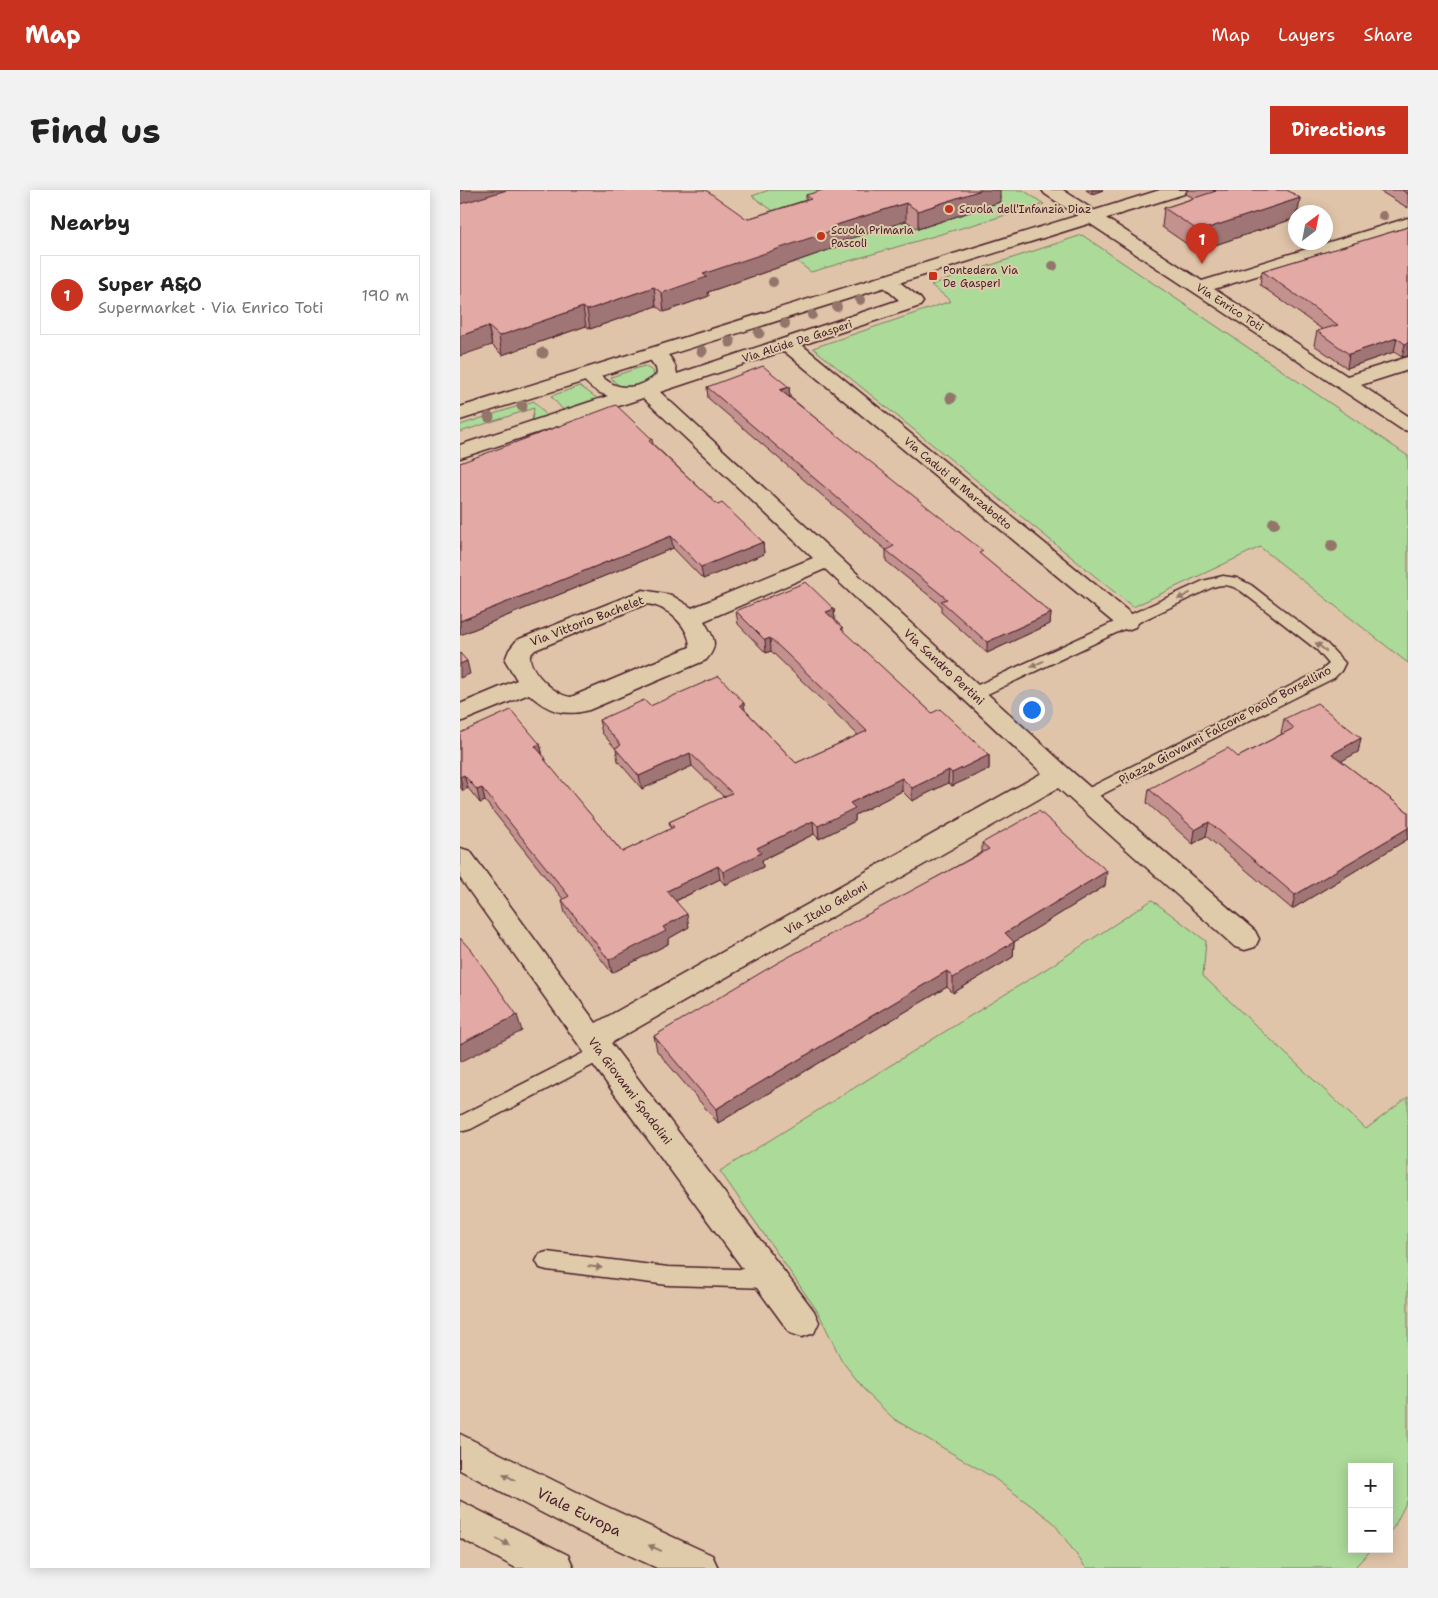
<!DOCTYPE html>
<html lang="en">
<head>
<meta charset="utf-8">
<style>
  body { margin:0; font-family:"Shantell Sans",sans-serif; background:#f2f2f2; color:#222 }
  .controls { position:absolute; right:15px; bottom:15px; display:grid; overflow:hidden; border-radius:0px; box-shadow:0 2px 12px #0003 }
  .controls button { width:45px; height:45px; display:grid; place-items:center; padding:0; border:0; border-bottom:1px solid #e0e0e0; background:#fff; color:#222; font:25px sans-serif }
  .compass { position:absolute; left:828px; top:15px; width:45px; height:45px; border-radius:50%; background:#fff; box-shadow:0 2px 12px #0003; rotate:32deg }
  .you { position:absolute; left:571px; top:519px; width:18px; height:18px; margin:-12px; border:4px solid #fff; border-radius:50%; background:#1a73e8; box-shadow:0 0 0 8px #1a73e833 }
  .badge { display:grid; place-items:center; width:32px; height:32px; border-radius:50%; background:#c8321e; color:#fff; font-size:16px; font-weight:700 }
  .pin { position:absolute; translate:-50% -41px; filter:drop-shadow(0 1px 2px #0008) }
  .pin::after { content:''; position:absolute; top:26px; width:18px; height:15px; background:inherit; clip-path:polygon(0 0,100% 0,50% 100%) }
  .list { margin:0; padding:0; list-style:none }
  h2 { display:flex; justify-content:space-between; align-items:center; height:65px; margin:0; padding:0 20px; font-size:21px }
  h2 small { font-size:16px; font-weight:400; color:#767676 }
  .list li { display:grid; grid-template-columns:32px 1fr auto; gap:15px; align-items:center; box-sizing:border-box; height:80px; margin:0 10px 10px; padding:0 10px; border:1px solid #e0e0e0; border-radius:0px }
  .list b { display:block; font-size:19px; white-space:nowrap }
  .list p { margin:0; font-size:16px; white-space:nowrap; color:#767676 }
  .list em { font-size:16px; font-style:normal; color:#767676 }
  .map { position:relative; flex:none; width:948px; height:1378px; overflow:hidden; border-radius:0px }
  header { display:flex; align-items:center; gap:30px; box-sizing:border-box; height:70px; padding:0 25px; background:#c8321e; color:#fff }
  header strong { font-size:24px }
  nav { display:flex; gap:28px; margin-inline-start:auto; font-size:18px }
  .intro { display:flex; align-items:center; justify-content:space-between; box-sizing:border-box; height:120px; padding:0 30px }
  h1 { margin:0; font-size:35px }
  .button { padding:12px 22px; border-radius:0px; background:#c8321e; color:#fff; font-size:18px; font-weight:700 }
  main { display:flex; gap:30px; padding:0 30px }
  aside { flex:1; background:#fff; border-radius:0px; box-shadow:0 2px 12px #0003 }
  .map>svg:first-child { display:block }
  .green { fill:#acda99; stroke:#7b7c62 }
  .lines { fill:none; stroke-linecap:round; stroke-linejoin:round }
  .service-casing { stroke:#4a1f2b; stroke-width:3 }
  .minor-casing { stroke:#4a1f2b; stroke-width:3 }
  .tertiary-casing { stroke:#4a1f2b; stroke-width:3 }
  .primary-casing { stroke:#4a1f2b; stroke-width:3 }
  .service { fill:#dfcbaa; fill-rule:evenodd }
  .minor { fill:#dfcbaa; fill-rule:evenodd }
  .tertiary { fill:#dfcbaa; fill-rule:evenodd }
  .primary { fill:#dfcbaa; fill-rule:evenodd }
  .tree { fill:#93746a }
  .wall { fill:#c3918e; stroke:#4a1f2b }
  .shaded-wall { fill:#9f7674; stroke:#4a1f2b }
  .building { fill:#e3a9a5; stroke:#4a1f2b }
  .oneway { fill:#94756a }
  .poi-dot { fill:#c8321e; stroke:#dfcbaa; stroke-width:2 }
  .labels { text-anchor:middle; stroke-width:4; stroke-linejoin:round; paint-order:stroke }
  .far-poi-label { font-size:11px; fill:#4a1f2b; stroke:#dfcbaa; text-anchor:start }
  .far-street-label { font-size:11px; fill:#4a1f2b; stroke:#dfcbaa }
  .street-label { font-size:12px; fill:#4a1f2b; stroke:#dfcbaa }
  .near-street-label { font-size:15px; fill:#4a1f2b; stroke:#dfcbaa }
</style>
</head>
<body>
<header>
<strong>Map</strong>
<nav><a>Map</a><a>Layers</a><a>Share</a></nav>
</header>
<div class="intro"><h1>Find us</h1><a class="button">Directions</a></div>
<main>
<aside>
<h2>Nearby<small></small></h2>
<ul class="list">
<li><span class="badge">1</span><div><b>Super A&amp;O</b><p>Supermarket · Via Enrico Toti</p></div><em>190 m</em></li>
</ul>
</aside>
<div class="map">
<svg width="948" height="1378" viewBox="0 0 948 1378">
  <rect width="100%" height="100%" fill="#e0c4a9"/>
  <filter id="ink" filterUnits="userSpaceOnUse"><feTurbulence type="fractalNoise" baseFrequency=".02" numOctaves="2"/><feDisplacementMap in="SourceGraphic" scale="10" xChannelSelector="R" yChannelSelector="G"/><feConvolveMatrix kernelMatrix="1 2 1 2 8 2 1 2 1" color-interpolation-filters="sRGB"/></filter>
  <g filter="url(#ink)">
    <path class="green" d="M309,0h94l-81,27 -30,-21z
      M530,0h33l21,14 -233,68 -43,-33 66,5 62,-30 22,15 30,-10 -4,-2 57,-20z
      M622,45l326,221v207l-148,-116 -127,60 -320,-259 138,-47 -20,-16z
      M184,176l9,5 1,6c-11,11 -35,16 -43,0z
      M120,196l18,13 -35,11 -12,-14z
      M74,211l13,15 -15,5 2,-13 -74,24v-7z
      M692,710l54,41 -3,35 163,153 42,-32v402l-14,28 -5,5v-65h-37v82h20l-18,19h-268l-33,-46 -59,-44 -100,-59 -26,-25 -26,-33 -24,-49 -98,-141 326,-202z"/>
    <g class="lines">
      <g class="service-casing">
        <path id="service" d="M763,386l14,2 14,7 76,59 18,19 -4,8 -7,7 -249,125 -6,-2 -2,-4 2,-4 243,-123 7,-6 -12,-14 -76,-59c-10,-6 -17,-8 -28,-4l-234,111 -6,1 -6,-1 -2,-4 2,-4 236,-109z
          M141,854l7,3 3,5 -3,5 -137,72 -7,2 -4,-1v-14z
          M87,1062l121,15 102,3 7,2 4,7 -4,7 -7,2 -102,-3 -121,-15 -7,-2 -4,-7 4,-7z"/>
      </g>
      <g class="minor-casing">
        <path id="minor" d="M582,0h21l139,91 206,-63v11l-194,60 133,87 61,-19v13l-47,15 47,31v15l-7,-2 -356,-235z
          M426,85l7,2 27,21 3,4 -3,4 -118,39 333,272 4,5 -4,5 -8,3 -8,-3 -335,-276 -124,41 409,377 186,162 4,8 -4,8 -10,3 -10,-3 -177,-159 -447,255 203,268 5,11 -5,11 -12,4 -12,-4 -209,-285 -121,-170v-30l10,3 126,172 446,-250 -217,-204 -121,52c9,16 16,23 2,39l-117,50c-24,7 -42,1 -60,-16l-69,28v-18l57,-24 -12,-20 4,-10 8,-10 126,-50 28,5 21,13 121,-50 -170,-160 -183,60v-13l148,-49c-13,-4 -21,-11 -29,-22l3,-4c14,-4 16,5 27,12 15,10 36,4 48,-8l-1,-6 -11,-15 3,-4c15,-4 27,10 29,25l222,-74 -22,-19 2,-4zM186,414c21,1 44,23 44,43l-119,50c-14,0 -43,-26 -41,-42l5,-5z"/>
      </g>
      <g class="tertiary-casing">
        <path id="tertiary" d="M700,0h27l-3,4 -724,226v-13z"/>
      </g>
      <g class="primary-casing">
        <path id="primary" d="M0,1244l141,70 111,51 6,13h-61l-82,-38 -115,-60z
          M0,1311l108,54 6,13h-58l-56,-30z"/>
      </g>
      <use href="#service" class="service"/>
      <use href="#minor" class="minor"/>
      <use href="#tertiary" class="tertiary"/>
      <use href="#primary" class="primary"/>
    </g>
    <g class="tree">
      <circle cx="923" cy="26" r="5"/>
      <circle cx="593" cy="76" r="5"/>
      <circle cx="313" cy="92" r="5"/>
      <circle cx="400" cy="110" r="5"/>
      <circle cx="377" cy="117" r="5"/>
      <circle cx="352" cy="125" r="5"/>
      <circle cx="325" cy="134" r="5"/>
      <circle cx="299" cy="143" r="5.5"/>
      <circle cx="270" cy="152" r="5.5"/>
      <circle cx="242" cy="161" r="5.5"/>
      <circle cx="83" cy="163" r="5.5"/>
      <circle cx="491" cy="208" r="5.5"/>
      <circle cx="62" cy="216" r="5.5"/>
      <circle cx="29" cy="227" r="5.5"/>
      <circle cx="814" cy="333" r="6"/>
      <circle cx="872" cy="356" r="6"/>
    </g>
    <path class="wall" d="M0,0l287,29 59,-19v-5l194,7 -82,27 -12,-8 -69,22v4l-129,45 1,4 -45,16 -8,-6 -66,23 -4,-3 -84,29 -10,-10z
      M626,0h17l-11,4z
      M727,0h100l13,8 -2,14h-2v6l-99,33 -35,-24 2,-19 30,-10 -8,-4z
      M918,0h30v18z
      M948,37v129l-6,1 -8,-5 -47,16 -33,-23 3,-14 6,-1 -63,-45 2,-14z
      M247,197h82l1,10 261,216 -1,11 -63,29 -46,-41v-7l-55,-44v-11l-178,-152z
      M192,249l1,5 65,61 45,37 1,12 -61,25 -30,-31 -213,87v-172z
      M374,419l1,11 8,8v4l89,81 57,42v14l-37,17 -4,-3 -36,18 -10,-10 -47,24v6l-36,18 -5,-5 -52,26 1,7 -38,18 -5,-6 -44,22 13,26 -21,12v5l-56,29 -47,-60 -3,-13 1,-1 -78,-98 -5,2 -12,-15 -5,3 -3,-4v-54l80,11 3,12 3,3v3l76,90 49,-23 -2,-7 55,-25 -32,-31 -50,23 -24,-28 -2,-12 -14,-16 -3,-13 51,-14 95,4 51,53 62,-28 -87,-84 -5,2 -28,-29 -2,-13z
      M824,529l77,19 -3,14 -17,9 67,51v27l-116,70 -86,-73 -13,8 -46,-41 2,-14 89,-32 44,-23 -1,-1z
      M522,653l123,43 -91,56 -1,15 -60,36 -6,-6 -229,136 -61,-72 -3,-15 328,-184z"/>
    <path class="shaded-wall" d="M0,0h61l-61,18z
      M521,0h19v12l-82,27v-18z
      M632,0h11l-11,4z
      M840,8l-2,14h-2v6l-99,33 2,-20z
      M446,13v18l-69,22v4l-129,45 1,4 -45,16 -2,-19 41,-19 130,-48z
      M194,97l2,19 -66,23 -3,-19z
      M123,117l3,19 -84,29 -3,-19z
      M28,136l4,19 -32,11v-20z
      M937,148l-3,14 -47,16 2,-14z
      M948,153v13l-6,1 3,-13z
      M329,197l1,11 -10,-8z
      M211,346l2,12 -213,87v-14z
      M303,352l1,12 -61,25 -2,-12z
      M374,419l1,13 -9,-10z
      M591,423l-1,11 -63,29v-11z
      M310,448l1,13 -5,2 -1,-13z
      M7,471l3,13 -10,4v-14z
      M284,513l2,13 -6,-11z
      M901,548l-3,14 -29,16 3,-14z
      M80,554l3,13 -8,-11z
      M230,563l2,13 -50,23 -3,-13z
      M529,565v14l-37,17v-13z
      M489,580l-1,13 -36,18v-13z
      M4,585l4,13 -5,3 -3,-14z
      M442,588v13l-47,24v6l-36,18 -1,-13 32,-23z
      M22,598l3,13 -5,2 -3,-13z
      M353,631l1,13 -52,26 1,7 -38,18 -2,-13 34,-24z
      M749,632l-3,14 -13,8 2,-14z
      M948,638v11l-116,70 3,-14z
      M258,676l2,13 -51,25 -2,-13z
      M647,681l-2,15 -91,56 -1,15 -60,36v-15l52,-45z
      M227,724l2,13 -21,12v5l-56,29 -3,-13 54,-33z
      M487,781v16l-229,136 -2,-14z
      M57,825l5,16 -62,31v-18z"/>
    <path class="building" d="M47,0h199l41,29 64,-20 -5,-4 17,-5h158l-63,21 -12,-8 -73,23 4,3 -134,45 4,3 -45,16 -8,-6 -67,23 -4,-3 -84,29 -11,-10 -28,10v-132z
      M753,0h74l13,8 -101,33 -35,-23 52,-17z
      M942,0h6v4z
      M948,37v116l-3,1 -8,-6 -48,16 -32,-23 21,-6 -76,-54z
      M303,176l26,21 -9,3 203,161 -4,2 72,60 -64,29 -46,-41 6,-2 -61,-49 8,-4 -187,-159z
      M156,215l36,34 -3,2 69,64 4,-2 41,39 -62,25 -30,-31 -211,85v-158z
      M346,392l28,27 -8,3 17,16 -2,1 91,84 8,-4 49,46 -37,18 -3,-3 -37,18 -10,-10 -52,25 5,5 -37,18 -5,-5 -56,27 4,5 -38,19 -5,-6 -51,25 20,23 -24,13 3,4 -57,29 -47,-60 7,-4 -87,-108 -5,2 -13,-15 -4,2v-44l51,-23 29,34 -5,2 11,13h-2l78,93 52,-25 -5,-5 63,-29 -42,-40 -51,23 -24,-28 6,-3 -22,-25 45,-20 6,6 69,-30 25,27 -4,2 56,58 71,-32 -81,-78 -16,-15 -5,2 -29,-29z
      M0,463l7,8 -7,3z
      M857,513l44,35 -29,16 76,58v16l-113,67 -86,-73 -14,8 -46,-41 79,-41 10,9 56,-29 -10,-9z
      M579,621l68,60 -102,62 9,9 -61,36 -6,-7 -231,138 -62,-73 125,-74 210,-113 -7,-6z
      M0,748l10,11 47,66 -57,29z"/>
    <defs><path id="oneway-solid" d="M-6-.8H1V-3.2L6.5 0L1 3.2V.8H-6Z" transform="scale(1.25)"/></defs>
    <g class="oneway">
      <use href="#oneway-solid" transform="translate(724 406) rotate(154)"/>
      <use href="#oneway-solid" transform="translate(861 457) rotate(-141)"/>
      <use href="#oneway-solid" transform="translate(577 474) rotate(155)"/>
      <use href="#oneway-solid" transform="translate(135 1077) rotate(7)"/>
      <use href="#oneway-solid" transform="translate(49 1287) rotate(-152)"/>
      <use href="#oneway-solid" transform="translate(43 1352) rotate(27)"/>
      <use href="#oneway-solid" transform="translate(195 1358) rotate(-156)"/>
    </g>
  </g>
  <g class="poi-dot">
    <circle cx="489" cy="19" r="5"/>
    <circle cx="361" cy="46" r="5"/>
    <rect x="468" y="81" width="10" height="10" rx="2.5"/>
  </g>
  <g class="labels">
    <g class="far-poi-label">
      <text x="499" y="23">Scuola dell'Infanzia Diaz</text>
      <text x="371" y="44">Scuola Primaria<tspan x="371" dy="13">Pascoli</tspan></text>
      <text x="483" y="84">Pontedera Via<tspan x="483" dy="13">De Gasperi</tspan></text>
    </g>
    <g class="far-street-label">
      <text transform="translate(770 117) rotate(33)" y="4">Via Enrico Toti</text>
      <text transform="translate(337 151) rotate(-18)" y="4">Via Alcide De Gasperi</text>
      <text transform="translate(498 293) rotate(40)" y="4">Via Caduti di Marzabotto</text>
    </g>
    <g class="street-label">
      <text transform="translate(127 431) rotate(-21)" y="4">Via Vittorio Bachelet</text>
      <text transform="translate(484 477) rotate(43)" y="4">Via Sandro Pertini</text>
      <text transform="translate(765 535) rotate(-28)" y="4">Piazza Giovanni Falcone Paolo Borsellino</text>
      <text transform="translate(366 718) rotate(-30)" y="4">Via Italo Geloni</text>
      <text transform="translate(170 901) rotate(53)" y="4">Via Giovanni Spadolini</text>
    </g>
    <g class="near-street-label">
      <text transform="translate(119 1322) rotate(26)" y="5">Viale Europa</text>
    </g>
  </g>
</svg>
<div class="controls">
<button>+</button>
<button>−</button>
</div>
<svg class="compass" viewBox="-18 -18 36 36"><path d="M0-13l5 13h-10z" fill="#e53935"/><path d="M0 13l5-13h-10z" fill="#767676"/></svg>
<div class="you"></div>
<div class="pin badge" style="left:742px;top:74px">1</div>
</div>
</main>
</body>
</html>
